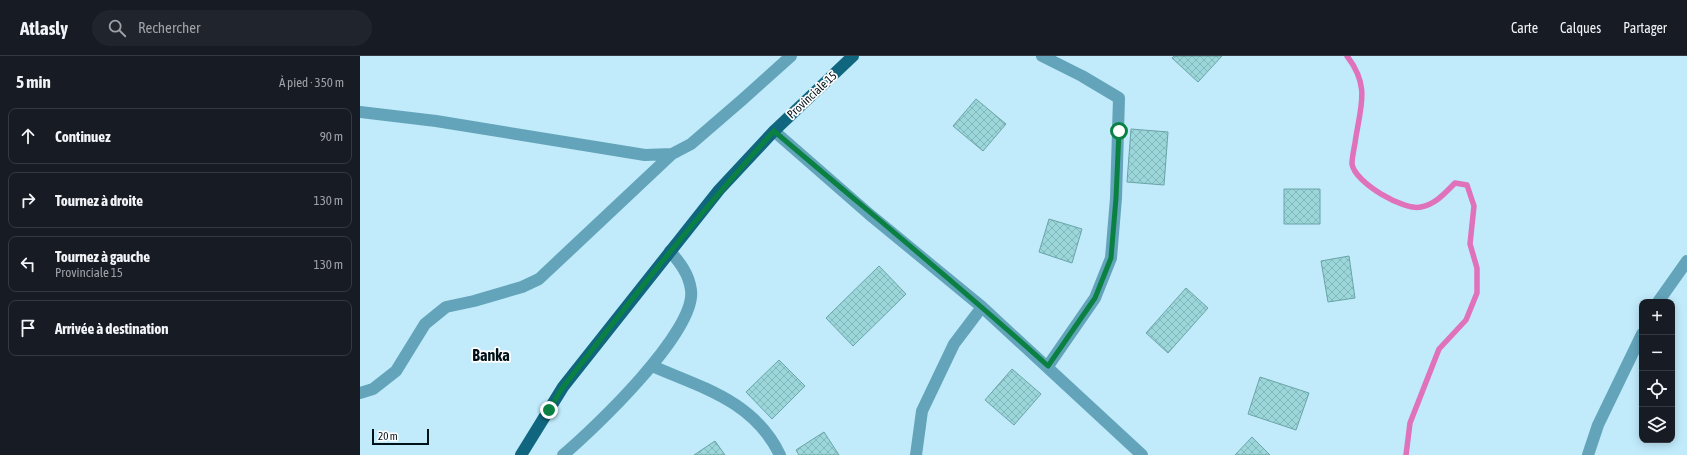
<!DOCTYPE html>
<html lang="fr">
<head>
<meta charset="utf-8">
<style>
  body { margin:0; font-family:"Asap Condensed",sans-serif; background:#20242c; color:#f1f3f6 }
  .controls { position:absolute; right:12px; bottom:12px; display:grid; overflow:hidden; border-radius:8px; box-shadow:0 2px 10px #0003 }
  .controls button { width:36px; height:36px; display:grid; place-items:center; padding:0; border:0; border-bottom:1px solid #363941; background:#171b24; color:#f1f3f6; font:20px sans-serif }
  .scale { position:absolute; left:12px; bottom:10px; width:57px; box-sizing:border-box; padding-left:4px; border:2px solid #001219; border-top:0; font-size:11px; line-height:14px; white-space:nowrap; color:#001219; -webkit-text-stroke:3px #fff; paint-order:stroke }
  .stop { position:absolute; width:12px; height:12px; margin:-9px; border:3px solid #0b8043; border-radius:50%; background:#fff }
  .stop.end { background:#0b8043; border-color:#fff; box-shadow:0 1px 4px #0008 }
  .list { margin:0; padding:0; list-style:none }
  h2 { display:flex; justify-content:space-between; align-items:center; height:52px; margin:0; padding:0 16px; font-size:17px }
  h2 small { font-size:13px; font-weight:400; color:#9ea1a6 }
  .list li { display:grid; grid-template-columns:26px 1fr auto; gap:12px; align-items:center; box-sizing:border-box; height:56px; margin:0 8px 8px; padding:0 8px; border:1px solid #363941; border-radius:8px }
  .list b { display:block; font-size:15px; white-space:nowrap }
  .list p { margin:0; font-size:13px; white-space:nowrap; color:#9ea1a6 }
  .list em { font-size:13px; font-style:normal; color:#9ea1a6 }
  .icon { flex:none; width:22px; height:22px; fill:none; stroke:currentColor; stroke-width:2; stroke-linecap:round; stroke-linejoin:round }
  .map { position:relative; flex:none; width:1327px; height:399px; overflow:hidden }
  header { display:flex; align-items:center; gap:24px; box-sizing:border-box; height:56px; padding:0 20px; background:#171b24; border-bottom:1px solid #363941 }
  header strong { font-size:19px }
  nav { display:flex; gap:22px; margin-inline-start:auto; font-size:14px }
  .search { width:280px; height:36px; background:#20242c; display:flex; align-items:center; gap:10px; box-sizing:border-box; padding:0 14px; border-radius:22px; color:#9ea1a6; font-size:15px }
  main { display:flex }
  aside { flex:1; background:#171b24 }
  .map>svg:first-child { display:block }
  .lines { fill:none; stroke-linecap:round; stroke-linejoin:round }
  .stream { stroke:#e071bb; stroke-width:5.5 }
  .building { fill:url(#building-cross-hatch); stroke:#69a4a8 }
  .street { stroke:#63a4ba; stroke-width:12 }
  .primary { stroke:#10667e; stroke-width:12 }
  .route { stroke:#0b8043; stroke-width:5 }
  .labels { text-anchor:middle; stroke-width:3.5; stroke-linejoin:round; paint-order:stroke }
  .street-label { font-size:12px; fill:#001219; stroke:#fff }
  .district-label { font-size:16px; font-weight:bold; fill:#001219; stroke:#fff }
</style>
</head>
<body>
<header>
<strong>Atlasly</strong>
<div class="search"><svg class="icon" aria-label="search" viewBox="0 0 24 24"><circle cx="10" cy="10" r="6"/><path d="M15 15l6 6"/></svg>Rechercher</div>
<nav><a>Carte</a><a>Calques</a><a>Partager</a></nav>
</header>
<main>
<aside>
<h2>5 min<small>À pied · 350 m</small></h2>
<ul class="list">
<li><svg class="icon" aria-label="ahead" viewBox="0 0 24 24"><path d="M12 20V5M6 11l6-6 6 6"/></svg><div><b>Continuez</b></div><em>90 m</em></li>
<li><svg class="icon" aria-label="right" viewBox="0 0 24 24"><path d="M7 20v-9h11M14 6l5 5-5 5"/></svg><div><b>Tournez à droite</b></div><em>130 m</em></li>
<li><svg class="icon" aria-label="left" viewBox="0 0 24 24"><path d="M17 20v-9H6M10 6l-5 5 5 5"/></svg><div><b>Tournez à gauche</b><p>Provinciale 15</p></div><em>130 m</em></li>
<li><svg class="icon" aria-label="arrive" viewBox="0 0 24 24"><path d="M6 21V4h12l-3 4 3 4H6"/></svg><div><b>Arrivée à destination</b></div></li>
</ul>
</aside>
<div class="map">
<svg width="1327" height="399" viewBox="0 0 1327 399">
  <defs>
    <pattern id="building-cross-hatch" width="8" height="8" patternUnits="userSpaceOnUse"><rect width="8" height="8" fill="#9ad6da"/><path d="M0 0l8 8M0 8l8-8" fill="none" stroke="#83b7ba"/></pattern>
  </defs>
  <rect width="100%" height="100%" fill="#c1ebfb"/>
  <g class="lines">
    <path class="stream" d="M987,0c24,31 13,51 8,87 -1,6 -3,14 -3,21 3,19 52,47 69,43 15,-3 24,-14 34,-24l12,2 7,21 -4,38 7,24v25l-11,27 -27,29 -29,74 -4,32"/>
  </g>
  <path class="building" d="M814,0h48l-24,26 -26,-24z
    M616,43l30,25 -23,27 -30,-25z
    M771,73l37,3 -4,53 -37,-3z
    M924,133h36v35h-36z
    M689,163l33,10 -10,34 -33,-11z
    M989,200l6,42 -27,4 -7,-41z
    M519,210l27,28 -53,52 -27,-28z
    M826,232l22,20 -40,45 -22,-20z
    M419,304l26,26 -33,33 -26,-27z
    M652,313l29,25 -27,31 -29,-25z
    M900,321l49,16 -13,37 -48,-16z
    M464,376l15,23h-40l-3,-5z
    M892,381l18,18h-35z
    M355,385l10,14h-31z"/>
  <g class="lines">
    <path class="street" d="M682,0l40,20 37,22 -3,100 -5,60 -16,40 -47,68
      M0,56l76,9 209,34 27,-1 19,-10 51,-44 49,-44
      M414,75l95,83 113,93 160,148
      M1298,246l29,-41
      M292,310c51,22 102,35 128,89
      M0,337l13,-4 23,-18 29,-47 21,-17 28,-6 48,-14 17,-8 133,-125
      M203,399c31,-26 134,-124 128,-165 -2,-16 -11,-27 -21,-39
      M556,399l6,-44 32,-67 28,-37
      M1228,399l10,-30 44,-91"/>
    <path class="primary" d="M161,399l42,-68 156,-197 55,-59 79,-75"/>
  </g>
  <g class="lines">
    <path class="route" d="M189,354l14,-23c68,-87 136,-174 211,-256 91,78 185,154 274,235l47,-68 16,-40 5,-60 3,-67"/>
  </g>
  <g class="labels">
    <g class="street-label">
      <text transform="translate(452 39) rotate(-43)" y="4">Provinciale 15</text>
    </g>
    <g class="district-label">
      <text x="131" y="305">Banka</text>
    </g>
  </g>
</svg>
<div class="controls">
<button>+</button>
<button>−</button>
<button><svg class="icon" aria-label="locate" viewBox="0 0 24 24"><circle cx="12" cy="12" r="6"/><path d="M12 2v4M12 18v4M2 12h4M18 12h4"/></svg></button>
<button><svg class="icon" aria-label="layers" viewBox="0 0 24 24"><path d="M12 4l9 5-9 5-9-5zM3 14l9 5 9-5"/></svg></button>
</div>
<div class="scale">20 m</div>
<div class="stop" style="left:759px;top:75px"></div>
<div class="stop end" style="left:189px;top:354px"></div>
</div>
</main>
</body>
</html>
